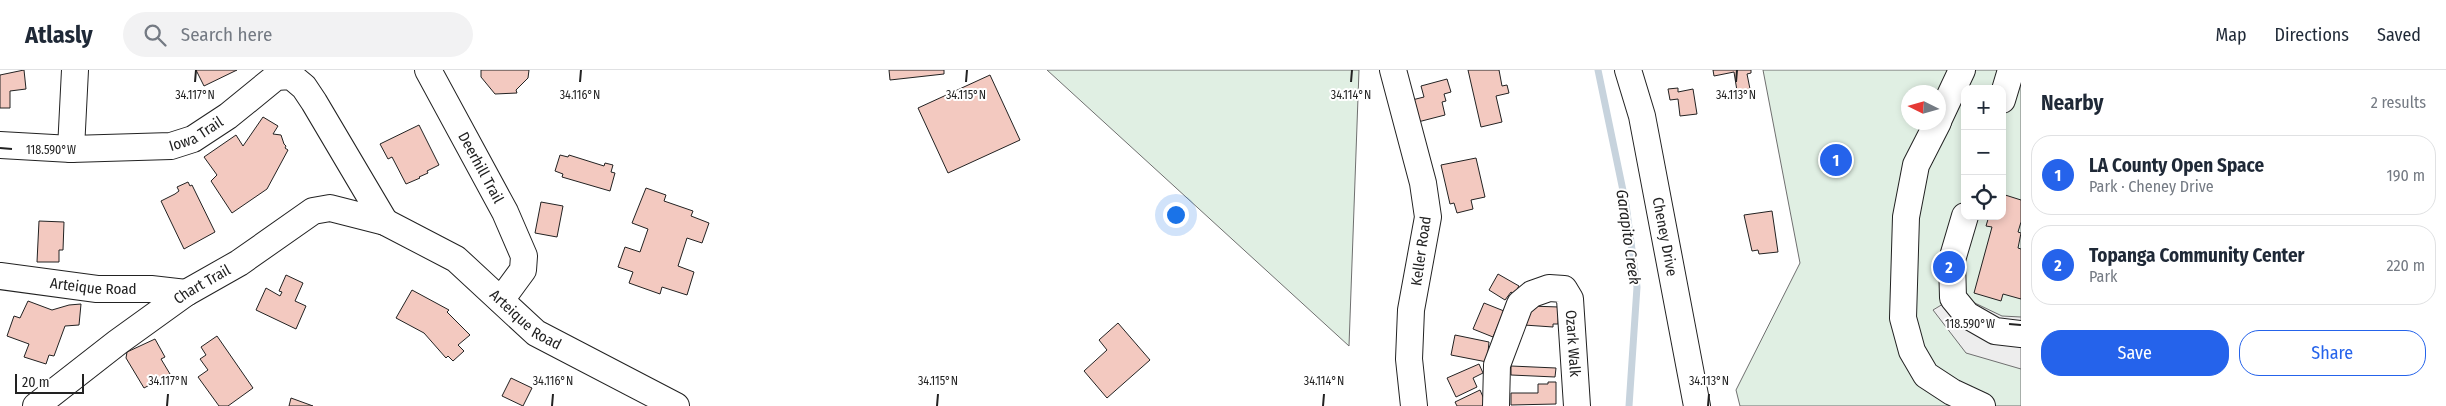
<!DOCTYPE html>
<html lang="en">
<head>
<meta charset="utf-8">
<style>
  body { margin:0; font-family:"Fira Sans Condensed",sans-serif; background:#f2f2f3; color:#1f2937 }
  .controls { position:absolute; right:15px; top:15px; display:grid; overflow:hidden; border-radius:10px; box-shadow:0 2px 8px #0003 }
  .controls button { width:45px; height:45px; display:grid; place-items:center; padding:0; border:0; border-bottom:1px solid #e0e1e3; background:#fff; color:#1f2937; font:25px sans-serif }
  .compass { position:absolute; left:1901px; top:15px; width:45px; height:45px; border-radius:50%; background:#fff; box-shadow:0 2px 8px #0003; rotate:275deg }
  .scale { position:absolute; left:15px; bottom:12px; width:69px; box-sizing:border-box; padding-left:5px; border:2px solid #222; border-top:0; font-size:14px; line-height:18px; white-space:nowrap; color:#222; -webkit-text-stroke:4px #fff; paint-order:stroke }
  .you { position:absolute; left:1175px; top:144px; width:18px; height:18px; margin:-12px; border:4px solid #fff; border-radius:50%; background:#1a73e8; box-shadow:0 0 0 8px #1a73e833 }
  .badge { display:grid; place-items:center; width:32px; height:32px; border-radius:50%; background:#2563eb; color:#fff; font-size:16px; font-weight:700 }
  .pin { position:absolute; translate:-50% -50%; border:2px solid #fff; box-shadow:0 1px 5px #0006 }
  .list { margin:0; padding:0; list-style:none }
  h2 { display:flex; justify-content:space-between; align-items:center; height:65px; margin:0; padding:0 20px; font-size:21px }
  h2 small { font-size:16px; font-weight:400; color:#747a83 }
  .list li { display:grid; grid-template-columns:32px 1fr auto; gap:15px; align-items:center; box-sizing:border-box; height:80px; margin:0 10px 10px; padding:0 10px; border:1px solid #e0e1e3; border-radius:20px }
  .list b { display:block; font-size:19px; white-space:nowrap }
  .list p { margin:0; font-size:16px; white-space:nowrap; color:#747a83 }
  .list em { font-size:16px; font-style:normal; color:#747a83 }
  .actions { display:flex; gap:10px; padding:15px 20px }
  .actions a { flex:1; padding:11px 0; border:1px solid #2563eb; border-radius:20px; text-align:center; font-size:18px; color:#2563eb }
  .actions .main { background:#2563eb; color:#fff }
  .icon { flex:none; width:28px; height:28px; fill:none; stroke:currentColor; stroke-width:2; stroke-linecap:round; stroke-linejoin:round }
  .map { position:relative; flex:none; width:2021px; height:336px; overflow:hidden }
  header { display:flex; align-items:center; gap:30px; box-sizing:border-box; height:70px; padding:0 25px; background:#fff; border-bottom:1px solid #e0e1e3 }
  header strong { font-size:24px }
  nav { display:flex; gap:28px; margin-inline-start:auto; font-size:18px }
  .search { width:350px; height:45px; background:#f2f2f3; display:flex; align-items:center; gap:12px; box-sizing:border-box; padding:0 18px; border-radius:28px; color:#747a83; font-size:19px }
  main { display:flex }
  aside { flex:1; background:#fff }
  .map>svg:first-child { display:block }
  .green { fill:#e0efe3; stroke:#6f6f6f; fill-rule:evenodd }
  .parking { fill:#ededed; stroke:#6f6f6f }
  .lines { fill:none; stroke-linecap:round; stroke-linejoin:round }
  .stream { stroke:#c7d3dd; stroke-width:7 }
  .building { fill:#f3c9c0; stroke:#222 }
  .minor-casing { stroke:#222; stroke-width:28 }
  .minor { stroke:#fff; stroke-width:26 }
  .ticks { fill:none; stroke:#222; stroke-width:2 }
  .labels { text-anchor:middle; stroke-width:4; stroke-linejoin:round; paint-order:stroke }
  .street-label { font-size:15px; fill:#222; stroke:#fff }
  .water-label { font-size:16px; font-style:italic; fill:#222; stroke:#fff }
  .ticks-label { font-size:12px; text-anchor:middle; fill:#222; stroke:#fff; stroke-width:4; stroke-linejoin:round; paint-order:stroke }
</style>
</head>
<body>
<header>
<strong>Atlasly</strong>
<div class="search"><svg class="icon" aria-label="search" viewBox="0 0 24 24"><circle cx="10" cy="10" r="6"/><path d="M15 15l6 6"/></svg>Search here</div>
<nav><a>Map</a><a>Directions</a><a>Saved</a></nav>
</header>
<main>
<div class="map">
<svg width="2021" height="336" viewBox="0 0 2021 336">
  <rect width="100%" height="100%" fill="#fff"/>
  <path class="green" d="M1047,0h312l-10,276z
    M1763,0h258v336h-281l-4,-16 64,-127zM1965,19h37v127h-37zM1908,22h30v30h-30z"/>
  <path class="parking" d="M1958,225l44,21 19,1v52l-55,-16 -33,-43z"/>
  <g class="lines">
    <path class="stream" d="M1598,0l28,135 11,82 -8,119"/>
  </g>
  <path class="building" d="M24,0l2,19 -16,2v17h-10v-33z
    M196,0h41l-33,16z
    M481,0h48l-1,8 -12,12 1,3 -22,1 -14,-17z
    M889,0h55v4l-54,6z
    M1468,0h31l3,16 5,-1 2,8 -13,3 6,26 -21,5z
    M1713,0h38v3l-4,1 3,15 -13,2 -3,-19 -20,4z
    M990,5l30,65 -72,33 -30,-65z
    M1447,9l4,13 -7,2 2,7 -4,1 3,13 -31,8 -6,-22 16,-4 -3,-11z
    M1678,18v4l15,-3 4,25 -17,2 -2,-17 -8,1 -2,-11z
    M263,47l15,9 -5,8 8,1 3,9 2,2 -1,2 3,2 -21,39 -35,24 -21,-32 6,-6 -13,-18 32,-22 7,11z
    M419,55l20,40 -12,6 1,2 -9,4 1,1 -14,6 -14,-27 -4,2 -8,-15z
    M560,85l8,2 1,-2 35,11 1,-3 8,2 -2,7 4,1 -5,18 -48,-14 1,-3 -8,-3z
    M1476,88l9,39 -14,3 2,9 -16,4 -3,-10 -4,1 -9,-39z
    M188,112l2,4 2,-1 23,47 -31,17 -23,-48 14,-7 4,-3 -2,-4z
    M646,118l20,7 -2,6 29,10 -2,5 18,7 -7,20 -15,-5 -9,28 16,6 -7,23 -25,-8 -2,7 -31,-11 4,-11 -15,-5 7,-20 15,5 8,-23 -16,-6z
    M2002,124l19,6v22l-3,10 3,1 -3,15 3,1v50l-18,-5 -2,7 -27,-8 18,-66 -6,-1 3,-10h13z
    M541,132l22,4 -6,31 -22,-4z
    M1772,141l6,41 -19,2 -1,-4 -6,1 -8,-36z
    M39,151l25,1 -1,28h-4v12h-22z
    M1498,204l21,12 -5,8 -3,-2 -6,8 -16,-10z
    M286,205l17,8 -8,18 11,5 -10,23 -40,-19 10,-22 14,8 2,-4 -3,-1z
    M412,220l37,20 -2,2 23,23 -12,10 6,6 -11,10 -5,-5 -2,2 -22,-25 -28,-15z
    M28,231l24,9 17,-5 12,-1 -2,21 -14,1 -11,30 -5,-1 -3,9 -22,-7 5,-13 -22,-8 7,-20 6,2z
    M1484,233l20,8 -11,26 -20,-8z
    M1530,236l29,1 -1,17h-5v3l-29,-2z
    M1118,253l32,37 -43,38 -23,-27 23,-21 -8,-10z
    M1455,265l34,7 -2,20 -36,-7z
    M217,266l36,52 -25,18h-9l-21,-29 10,-7 -8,-11 6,-4 -5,-8z
    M155,269l10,18 -4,2 9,15 -26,14 -18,-30 1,-6z
    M1479,294l4,9 -10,5 4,9 -21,10 -9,-19z
    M1511,296l45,2 -1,9 -44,-2z
    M511,308l21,10 -9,18 -21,-10z
    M1548,312h8v22l-45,1v-12h27v-9h10z
    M1480,320l7,16h-30l-2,-4z
    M291,328l22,8h-24z"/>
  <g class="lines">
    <g class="minor-casing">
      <g id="minor">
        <path id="s1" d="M428,0l77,142 19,44 -1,14 -22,30"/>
        <path d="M1393,0l30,113 5,34 -17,93 -2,49 5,47"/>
        <path id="s2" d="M1628,0l14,46 55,290"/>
        <path d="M2002,30l9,-30"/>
        <path d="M1938,51l24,-51"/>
        <path d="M1938,52l-22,43 -10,52 -3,101 9,33 14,24 26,17 30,14"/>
        <path id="s3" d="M0,75l71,4 100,-3 22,-7 35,-23 48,-39 15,-1 13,11 10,15 71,120"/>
        <path d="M71,79l4,-79"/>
        <path d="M1965,146l-13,44 1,38 14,17 28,16 26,3"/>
        <path id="s4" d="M0,206l97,13h54l35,4"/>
        <path id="s5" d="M36,336l82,-64 68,-49 53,-30 74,-52 17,-3 55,14 71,37 80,74 140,73"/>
        <path id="s6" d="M1496,336l1,-41 23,-61 12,-10 17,-6 15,1 6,10 7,107"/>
      </g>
    </g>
    <use href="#minor" class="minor"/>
  </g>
  <path class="ticks" d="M195,12l1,-12M580,12l1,-12M966,12l1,-12M1351,12l1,-12M1736,12l1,-12M0,78l12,1M2009,254l12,1M167,336l1,-12M552,336l1,-12M937,336l1,-12M1323,336l1,-12M1708,336l1,-12"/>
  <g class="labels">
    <g class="street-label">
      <text dy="5" stroke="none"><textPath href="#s3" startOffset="199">Iowa Trail</textPath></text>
      <text dy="5" stroke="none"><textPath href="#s1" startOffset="111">Deerhill Trail</textPath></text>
      <text dy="5" stroke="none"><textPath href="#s2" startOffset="171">Cheney Drive</textPath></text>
      <text transform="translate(1421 181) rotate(-82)" y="5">Keller Road</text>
      <text dy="5" stroke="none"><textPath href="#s5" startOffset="206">Chart Trail</textPath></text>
      <text dy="5" stroke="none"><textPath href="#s4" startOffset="94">Arteique Road</textPath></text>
      <text dy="5" stroke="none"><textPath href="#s5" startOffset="586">Arteique Road</textPath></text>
      <text dy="5" stroke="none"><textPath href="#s6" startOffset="211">Ozark Walk</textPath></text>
    </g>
    <g class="water-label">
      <text transform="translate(1629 167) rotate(82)" y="6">Garapito Creek</text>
    </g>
  </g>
  <g class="ticks-label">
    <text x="966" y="29">34.115°N</text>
    <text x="195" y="29">34.117°N</text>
    <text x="580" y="29">34.116°N</text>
    <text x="1351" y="29">34.114°N</text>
    <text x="1736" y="29">34.113°N</text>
    <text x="51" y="84">118.590°W</text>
    <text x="1970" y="258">118.590°W</text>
    <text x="168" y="315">34.117°N</text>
    <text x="553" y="315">34.116°N</text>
    <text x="938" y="315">34.115°N</text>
    <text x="1324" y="315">34.114°N</text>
    <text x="1709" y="315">34.113°N</text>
  </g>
</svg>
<div class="controls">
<button>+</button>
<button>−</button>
<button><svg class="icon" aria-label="locate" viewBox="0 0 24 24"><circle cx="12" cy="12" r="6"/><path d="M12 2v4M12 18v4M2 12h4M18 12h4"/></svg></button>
</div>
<svg class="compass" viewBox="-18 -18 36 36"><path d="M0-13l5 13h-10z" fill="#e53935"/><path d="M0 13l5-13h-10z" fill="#747a83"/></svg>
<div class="scale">20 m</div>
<div class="you"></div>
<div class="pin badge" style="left:1836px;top:90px">1</div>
<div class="pin badge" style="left:1949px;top:197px">2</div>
</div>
<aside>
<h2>Nearby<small>2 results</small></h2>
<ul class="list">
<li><span class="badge">1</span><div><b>LA County Open Space</b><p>Park · Cheney Drive</p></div><em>190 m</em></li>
<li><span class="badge">2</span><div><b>Topanga Community Center</b><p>Park</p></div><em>220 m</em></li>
</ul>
<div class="actions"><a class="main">Save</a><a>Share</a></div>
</aside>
</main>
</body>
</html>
